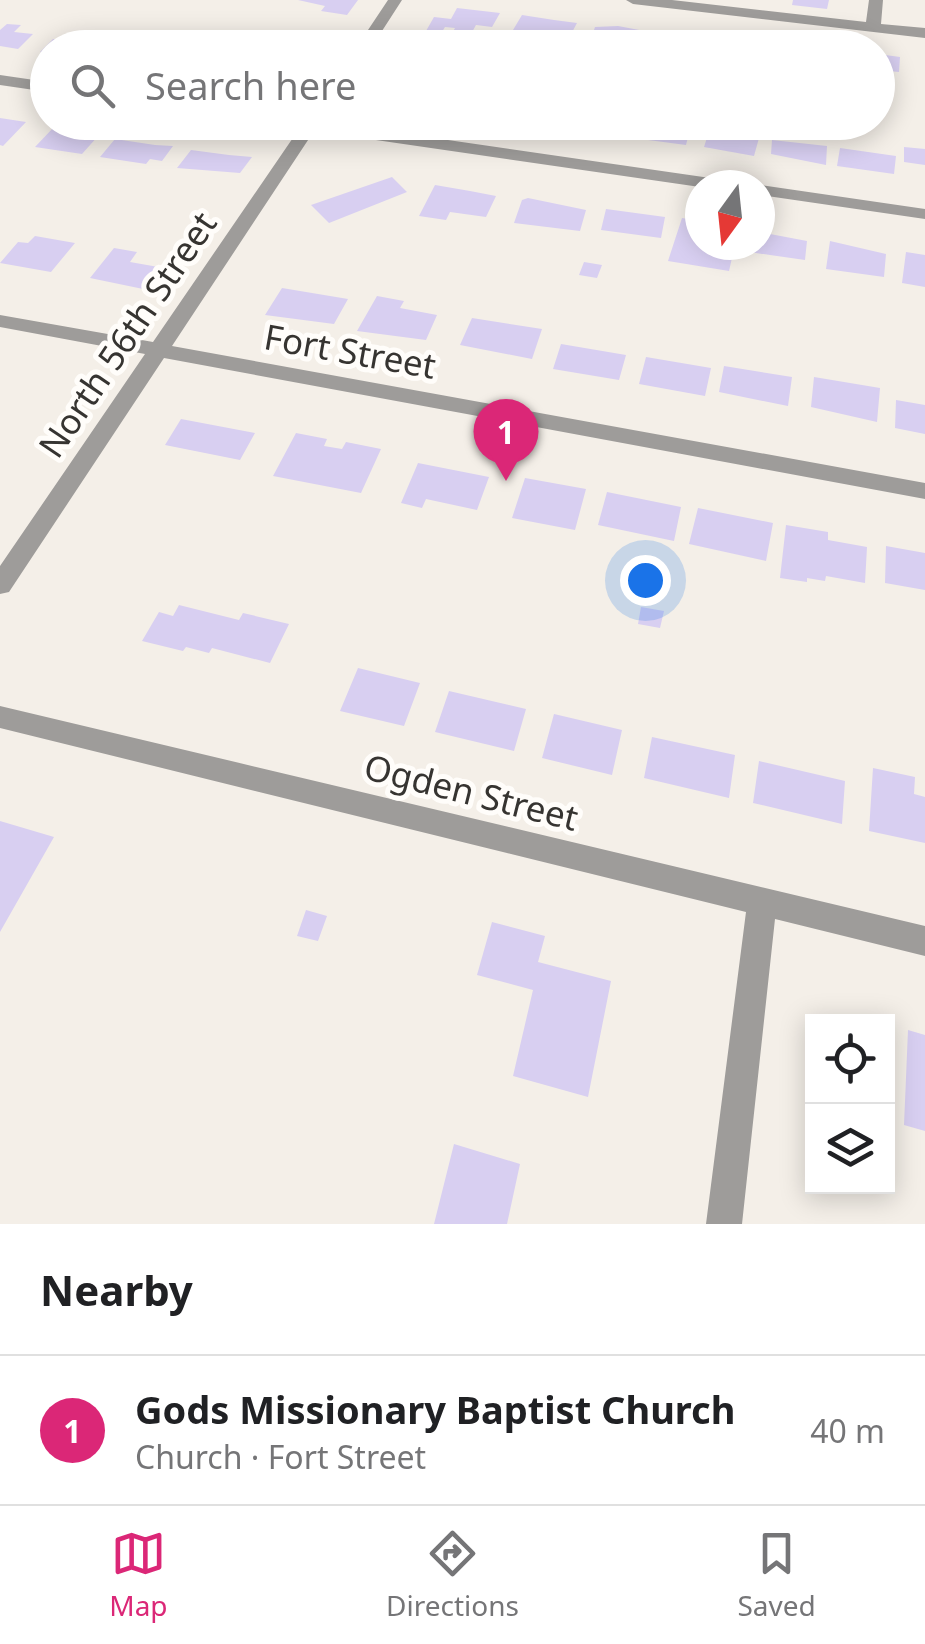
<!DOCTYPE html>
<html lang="en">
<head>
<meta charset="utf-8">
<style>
  body { margin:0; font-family:"Noto Sans",sans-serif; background:#f6f6f6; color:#202124 }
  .controls { position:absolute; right:30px; bottom:30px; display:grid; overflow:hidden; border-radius:0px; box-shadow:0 5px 25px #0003 }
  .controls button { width:90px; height:90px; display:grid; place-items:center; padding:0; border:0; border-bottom:2px solid #e0e0e0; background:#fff; color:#202124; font:50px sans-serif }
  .compass { position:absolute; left:685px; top:170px; width:90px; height:90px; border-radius:50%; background:#fff; box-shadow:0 5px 25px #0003; rotate:195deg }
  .you { position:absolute; left:645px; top:580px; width:35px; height:35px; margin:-25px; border:8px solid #fff; border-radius:50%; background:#1a73e8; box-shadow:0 0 0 15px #1a73e833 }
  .badge { display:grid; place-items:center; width:65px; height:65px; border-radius:50%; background:#db2777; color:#fff; font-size:32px; font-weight:700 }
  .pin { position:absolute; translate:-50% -82px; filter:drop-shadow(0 2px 5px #0008) }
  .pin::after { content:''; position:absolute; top:52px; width:35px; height:30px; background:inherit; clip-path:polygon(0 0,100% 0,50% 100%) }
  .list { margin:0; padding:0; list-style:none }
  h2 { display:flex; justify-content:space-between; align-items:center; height:130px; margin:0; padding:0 40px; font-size:42px }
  h2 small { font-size:32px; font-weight:400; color:#757577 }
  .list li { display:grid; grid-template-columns:65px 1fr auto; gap:30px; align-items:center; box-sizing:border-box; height:150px; padding:0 40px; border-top:2px solid #e0e0e0 }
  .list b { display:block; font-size:38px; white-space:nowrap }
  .list p { margin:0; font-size:32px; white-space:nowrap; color:#757577 }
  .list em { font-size:32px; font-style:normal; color:#757577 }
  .icon { flex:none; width:55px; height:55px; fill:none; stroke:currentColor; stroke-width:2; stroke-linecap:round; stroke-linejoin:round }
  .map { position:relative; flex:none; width:925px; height:1224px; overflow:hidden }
  .search { position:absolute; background:#fff; box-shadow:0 5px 25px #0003; left:30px; right:30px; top:30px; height:110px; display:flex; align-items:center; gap:25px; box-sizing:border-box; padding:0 35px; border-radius:55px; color:#757577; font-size:38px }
  .sheet { height:280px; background:#fff }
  nav { display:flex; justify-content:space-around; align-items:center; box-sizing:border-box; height:140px; border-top:2px solid #e0e0e0; background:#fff; font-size:28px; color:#757577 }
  nav a { display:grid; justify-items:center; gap:5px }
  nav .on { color:#db2777 }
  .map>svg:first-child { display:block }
  .building { fill:#d8cff1 }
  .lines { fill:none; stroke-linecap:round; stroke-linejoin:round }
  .minor { fill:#9e9c9a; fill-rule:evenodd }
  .labels { text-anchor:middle; stroke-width:10; stroke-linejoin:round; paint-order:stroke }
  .street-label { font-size:35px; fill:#363431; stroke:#fffdfa }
</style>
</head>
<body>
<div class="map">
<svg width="925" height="1224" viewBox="0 0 925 1224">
  <rect width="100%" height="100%" fill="#f4efe8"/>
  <path class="building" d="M298,0h60l-11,15 -26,-4 4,-5z
    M793,0h36l-2,9 -35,-4z
    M457,8l43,5 -8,14 -16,-2 -10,18 -18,-2 7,-13 -10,-1 -8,13 -15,-2 12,-21 17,2z
    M522,15l32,5 23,3 -8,15 -56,-8z
    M7,24l14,1 -7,7 19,2 -15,15 -18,-3v-16z
    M618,26l32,6 -5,16 -55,-6 5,-15z
    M669,31l50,6 -2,11 -52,-4z
    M727,38l54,6 -56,4z
    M53,39l50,6v3h-55v5l-8,-1z
    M878,54l22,3 -1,15 -21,-2z
    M0,118l26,4 -23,24 -3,-1z
    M637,122l54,3 -5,20 -53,-7z
    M711,125l48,13 -5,18 -50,-9z
    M53,128l46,7 -17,19 -47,-7z
    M115,139l40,6 18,1 -11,15 -12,-2 -4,5 -46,-7z
    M772,140l55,6 -1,19 -55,-11z
    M904,147l21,2v16l-21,-3z
    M840,148l56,8 -2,18 -57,-8z
    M191,150l38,5 23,2 -12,16 -63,-5z
    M392,177l15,15 -78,31 -18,-18z
    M435,185l35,6 26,5 -10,21 -36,-5 -4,8 -27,-4z
    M528,198l58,12 -6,21 -66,-8 8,-23z
    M606,209l59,8 -4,21 -60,-8z
    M682,218l18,3v24h35l-6,26 -61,-10z
    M760,232l47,9 -2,19 -56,-8 2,-7h9z
    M35,236l40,7 -24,29 -51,-9 18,-21 10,1z
    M830,241l56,13 -2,23 -58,-8z
    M114,248l23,4 -7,10 34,6 -16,22 -58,-12z
    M906,252l19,3v32l-23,-4z
    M584,262l18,3 -5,13 -18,-3z
    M282,288l66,11 -14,25 -69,-9z
    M377,296l27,5 -4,7 37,7 -11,25 -69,-9z
    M472,318l70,11 -10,30 -72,-14z
    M561,344l65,11 -7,25 -66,-11z
    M646,357l65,11 -6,28 -66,-12z
    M724,366l68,11 -4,29 -69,-14z
    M814,377l66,11 -3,34 -66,-15z
    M896,400l29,5v29l-30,-6z
    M181,419l74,14 -15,27 -75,-15z
    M296,433l31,6 -3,7 18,3 4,-7 35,7 -20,44 -88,-17z
    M418,463l71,14 -12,33 -51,-11 -4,9 -21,-5z
    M525,478l61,11 -11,41 -63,-12z
    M607,492l74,15 -7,34 -76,-16z
    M698,508l75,15 -7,38 -77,-17z
    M786,525l42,7v8l39,7 -2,36 -39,-7 -1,5 -18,-3v4l-27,-4z
    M886,546l39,7v37l-40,-7z
    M179,605l60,15 4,-7 46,11 -19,39 -58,-15 -3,5 -23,-6 -3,4 -41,-10 17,-29 14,4z
    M641,607l23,4 -4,17 -22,-4z
    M358,668l62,15 -16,43 -64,-15z
    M449,691l77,18 -12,42 -79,-19z
    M554,714l68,16 -10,45 -70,-17z
    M652,737l83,18 -6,43 -85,-20z
    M759,761l86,20 -3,43 -89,-21z
    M873,768l42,9 -1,17 11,3v46l-56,-12z
    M0,821l54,16 -54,95z
    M306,910l21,6 -9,25 -21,-5z
    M492,922l53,14 -7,26 73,19 -23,116 -75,-21 20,-86 -56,-15z
    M908,1030l17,5v96l-21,-6z
    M454,1144l66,20 -13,60h-73z"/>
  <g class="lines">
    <path class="minor" d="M388,0h14l-31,48h-15z
      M626,0h46l194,22 3,-22h14l-2,24 44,4v10l-292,-34z
      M0,75l48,7v10l-48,-7z
      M278,122h46l400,58 9,5 -33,2 -386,-56 -142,215 753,137v16l-761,-141 -155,234 -9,2v-28l145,-212 -145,-27v-12l153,27 146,-213z
      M759,185h1l165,24v10l-165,-24z
      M0,706l925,220v30l-150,-37 -33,305h-36l40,-312 -746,-184z"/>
  </g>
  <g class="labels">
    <g class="street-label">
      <text transform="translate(128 335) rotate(-56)" y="12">North 56th Street</text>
      <text transform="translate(350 352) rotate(10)" y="12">Fort Street</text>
      <text transform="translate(471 793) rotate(14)" y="12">Ogden Street</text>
    </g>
  </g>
</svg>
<div class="controls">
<button><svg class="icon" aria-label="locate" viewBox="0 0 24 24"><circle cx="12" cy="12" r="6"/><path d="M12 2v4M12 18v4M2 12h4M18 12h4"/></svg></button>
<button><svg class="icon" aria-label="layers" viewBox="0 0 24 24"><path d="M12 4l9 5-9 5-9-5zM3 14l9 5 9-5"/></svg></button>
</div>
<svg class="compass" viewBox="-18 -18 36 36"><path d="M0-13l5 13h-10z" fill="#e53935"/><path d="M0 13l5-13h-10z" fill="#757577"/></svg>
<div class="you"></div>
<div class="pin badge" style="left:506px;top:481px">1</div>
<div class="search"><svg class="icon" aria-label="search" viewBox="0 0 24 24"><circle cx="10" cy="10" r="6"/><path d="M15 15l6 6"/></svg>Search here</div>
</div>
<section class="sheet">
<h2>Nearby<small></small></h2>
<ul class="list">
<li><span class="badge">1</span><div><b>Gods Missionary Baptist Church</b><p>Church · Fort Street</p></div><em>40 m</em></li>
</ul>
</section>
<nav>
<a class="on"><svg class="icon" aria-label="map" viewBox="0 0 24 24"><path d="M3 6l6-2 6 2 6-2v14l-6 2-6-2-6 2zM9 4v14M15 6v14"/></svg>Map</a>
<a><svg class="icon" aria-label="directions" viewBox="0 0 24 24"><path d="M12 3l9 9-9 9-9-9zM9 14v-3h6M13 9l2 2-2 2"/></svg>Directions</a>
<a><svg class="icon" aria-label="saved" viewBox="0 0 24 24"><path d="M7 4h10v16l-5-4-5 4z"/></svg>Saved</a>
</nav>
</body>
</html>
